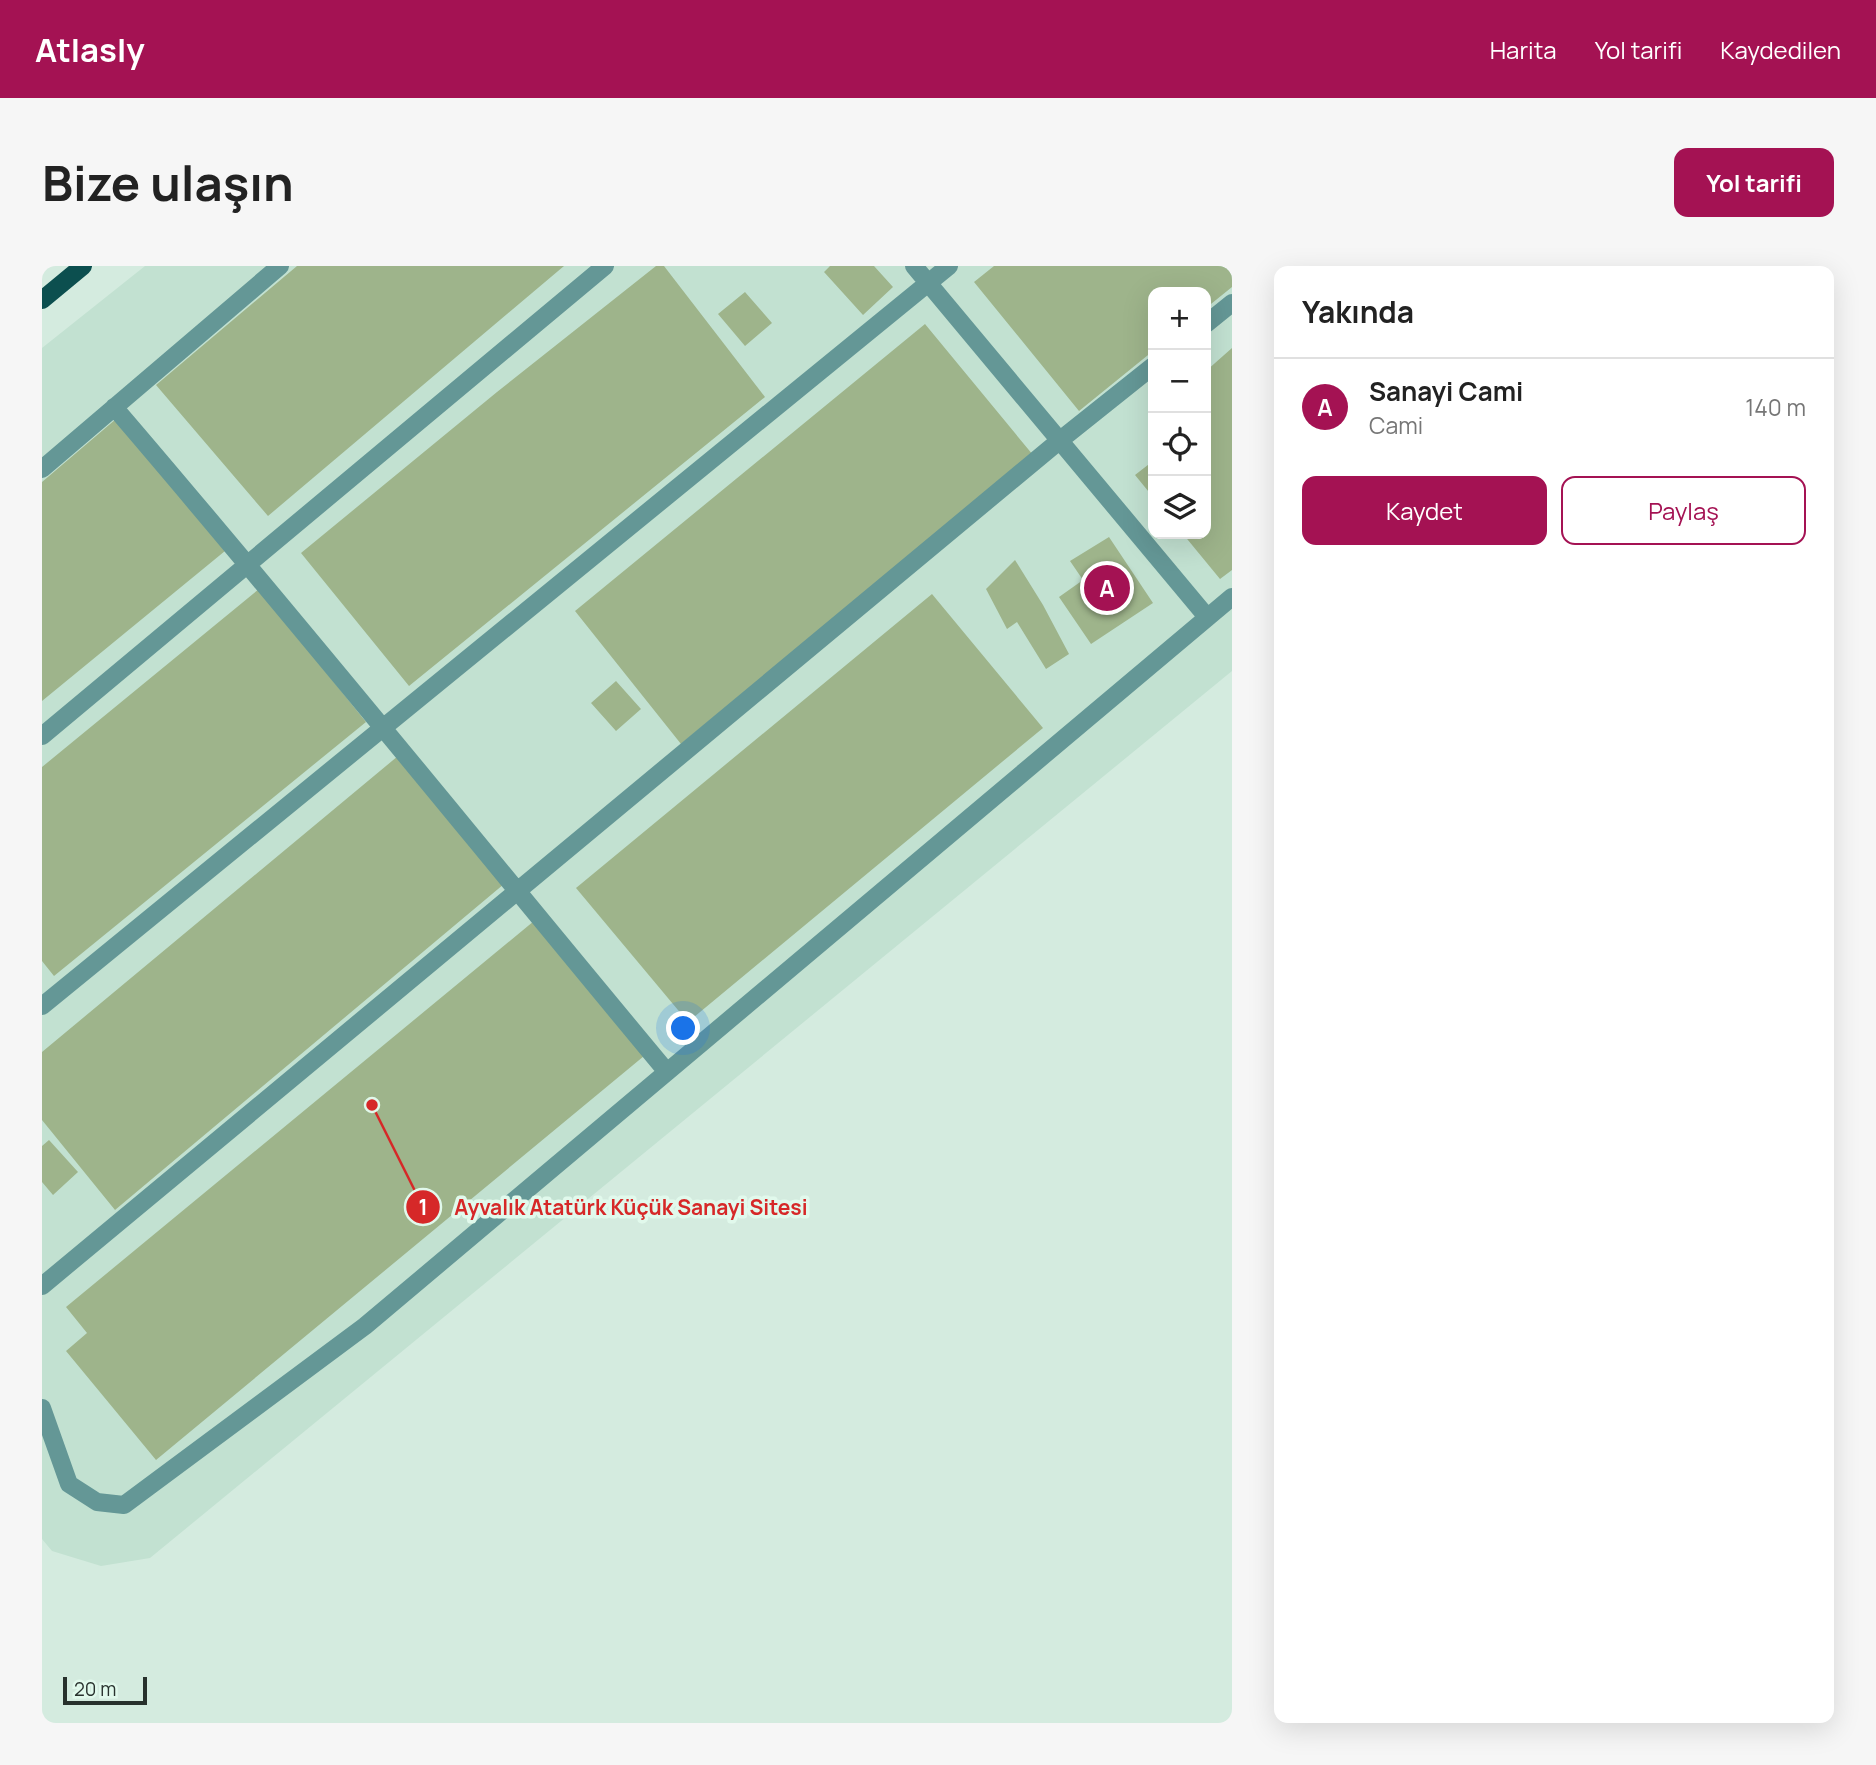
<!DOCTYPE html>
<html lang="tr">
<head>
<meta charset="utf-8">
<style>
  body { margin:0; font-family:Manrope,sans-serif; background:#f6f6f6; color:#222 }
  .controls { position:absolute; right:21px; top:21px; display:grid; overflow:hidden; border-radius:14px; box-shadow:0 7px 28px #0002 }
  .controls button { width:63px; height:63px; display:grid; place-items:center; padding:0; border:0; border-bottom:2px solid #e0e0e0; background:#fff; color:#222; font:35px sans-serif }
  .scale { position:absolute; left:21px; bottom:18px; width:84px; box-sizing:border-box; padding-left:7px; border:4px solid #28312d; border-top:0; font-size:19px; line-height:24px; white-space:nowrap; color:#28312d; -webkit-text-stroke:5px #e1f9ec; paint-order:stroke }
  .you { position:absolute; left:642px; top:763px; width:24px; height:24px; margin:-18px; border:5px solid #fff; border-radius:50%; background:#1a73e8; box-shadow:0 0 0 10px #1a73e833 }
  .badge { display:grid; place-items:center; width:46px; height:46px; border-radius:50%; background:#a41253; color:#fff; font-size:23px; font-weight:700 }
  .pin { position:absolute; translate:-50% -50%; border:4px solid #fff; box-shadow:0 2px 7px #0006 }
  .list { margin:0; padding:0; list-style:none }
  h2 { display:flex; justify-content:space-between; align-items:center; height:91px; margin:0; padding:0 28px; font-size:30px }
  h2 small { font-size:23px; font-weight:400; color:#767676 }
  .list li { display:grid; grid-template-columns:46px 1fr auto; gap:21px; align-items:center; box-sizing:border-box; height:98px; padding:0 28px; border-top:2px solid #e0e0e0 }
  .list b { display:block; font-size:26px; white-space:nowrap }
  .list p { margin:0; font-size:23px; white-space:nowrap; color:#767676 }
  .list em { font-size:23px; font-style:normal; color:#767676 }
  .actions { display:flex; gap:14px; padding:21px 28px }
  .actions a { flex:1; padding:16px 0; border:2px solid #a41253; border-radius:14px; text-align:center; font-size:24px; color:#a41253 }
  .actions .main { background:#a41253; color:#fff }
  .icon { flex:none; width:38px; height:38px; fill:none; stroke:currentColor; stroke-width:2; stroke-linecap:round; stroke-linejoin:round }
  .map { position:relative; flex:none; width:1190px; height:1457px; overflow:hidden; border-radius:14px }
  header { display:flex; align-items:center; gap:42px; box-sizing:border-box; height:98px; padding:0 35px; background:#a41253; color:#fff }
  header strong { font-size:33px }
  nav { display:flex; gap:38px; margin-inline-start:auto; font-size:24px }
  .intro { display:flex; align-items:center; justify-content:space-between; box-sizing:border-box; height:168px; padding:0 42px }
  h1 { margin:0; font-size:49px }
  .button { padding:18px 32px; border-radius:14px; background:#a41253; color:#fff; font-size:24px; font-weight:700 }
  main { display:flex; gap:42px; padding:0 42px }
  aside { flex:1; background:#fff; border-radius:14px; box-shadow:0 7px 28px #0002 }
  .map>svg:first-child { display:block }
  .built { fill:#c2e1d1; fill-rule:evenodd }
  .building { fill:#9eb48b }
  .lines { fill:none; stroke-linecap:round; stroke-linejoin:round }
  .minor { stroke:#649796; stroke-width:18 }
  .major { stroke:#0c4f4f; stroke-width:18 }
  .leader { fill:none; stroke:#d62828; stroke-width:2.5 }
  .callout-dot { fill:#d62828; stroke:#e1f9ec; stroke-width:2.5 }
  .mark-label { font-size:21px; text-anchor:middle; font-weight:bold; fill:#fff }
  .callout-label { font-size:21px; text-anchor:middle; font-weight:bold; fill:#d62828; stroke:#e1f9ec; stroke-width:7; stroke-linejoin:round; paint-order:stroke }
</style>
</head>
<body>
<header>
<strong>Atlasly</strong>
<nav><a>Harita</a><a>Yol tarifi</a><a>Kaydedilen</a></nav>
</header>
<div class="intro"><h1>Bize ulaşın</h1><a class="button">Yol tarifi</a></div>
<main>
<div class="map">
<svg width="1190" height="1457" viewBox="0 0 1190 1457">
  <rect width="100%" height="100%" fill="#d4ebdf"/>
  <path class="built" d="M103,0h1087v405l-1082,887 -49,8 -49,-15 -10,-12v-1191zM1111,26h53v242h-53z"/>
  <path class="building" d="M255,0h267l-296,250 -112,-131z
    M614,0h8l101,131 -356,289 -108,-133 196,-161z
    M788,0h44l19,21 -30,28 -39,-43z
    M952,0h238v21l-26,21v-16h-53v59l-74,60 -105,-129z
    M703,26l27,31 -27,23 -27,-32z
    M883,58l108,131 -352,289 -106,-133z
    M1190,82v222l-12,9 -37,-45h23v-163z
    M74,153l109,132 -183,150v-219z
    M1111,195v36l-18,-22z
    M1067,271l44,66 -62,41 -32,-47 24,-17 -13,-19z
    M973,294l28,45 26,49 -23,15 -29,-47 -10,7 -21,-40z
    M217,323l107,133 -312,254 -12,-15v-194z
    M890,328l111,134 -355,294 -112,-134z
    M574,415l25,28 -25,22 -25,-28z
    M356,490l106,128 -389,326 -73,-90v-68z
    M492,655l110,135 -488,404 -90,-109 21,-18 -21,-26z
    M7,874l29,32 -25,23 -11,-13v-36z"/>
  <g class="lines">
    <path class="minor" d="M872,0l293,351
      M1164,58l26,-21
      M72,141c188,219 369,444 553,665
      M0,203l238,-203
      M0,470l563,-470
      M0,740l907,-740
      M0,1020l1017,-845 94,-75
      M0,1142l27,76 28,18 27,3 241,-179 867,-729"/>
    <path class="major" d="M0,34l41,-34"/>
  </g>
  <path class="leader" d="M330 839L381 941"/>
  <g class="callout-dot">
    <circle cx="330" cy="839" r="7"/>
    <circle cx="381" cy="941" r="18"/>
  </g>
  <g class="mark-label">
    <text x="381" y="949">1</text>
  </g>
  <g class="callout-label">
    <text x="589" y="949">Ayvalık Atatürk Küçük Sanayi Sitesi</text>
  </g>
</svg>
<div class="controls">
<button>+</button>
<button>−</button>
<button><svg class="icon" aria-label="locate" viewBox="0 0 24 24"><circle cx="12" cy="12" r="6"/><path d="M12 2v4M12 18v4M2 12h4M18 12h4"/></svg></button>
<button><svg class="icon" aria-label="layers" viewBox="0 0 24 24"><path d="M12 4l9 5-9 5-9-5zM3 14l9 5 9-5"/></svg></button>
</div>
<div class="scale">20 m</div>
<div class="you"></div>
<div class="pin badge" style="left:1065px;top:322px">A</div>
</div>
<aside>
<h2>Yakında<small></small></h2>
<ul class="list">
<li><span class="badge">A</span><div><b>Sanayi Cami</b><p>Cami</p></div><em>140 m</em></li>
</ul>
<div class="actions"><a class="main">Kaydet</a><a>Paylaş</a></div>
</aside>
</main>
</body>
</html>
